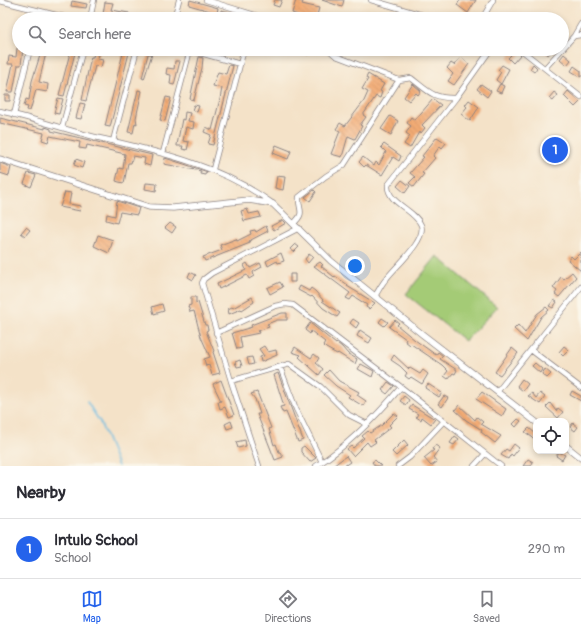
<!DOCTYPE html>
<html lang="en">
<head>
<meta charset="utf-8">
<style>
  body { margin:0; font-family:Pangolin,sans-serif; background:#f2f2f3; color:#2b2b33 }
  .controls { position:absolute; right:12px; bottom:12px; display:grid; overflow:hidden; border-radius:8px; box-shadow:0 2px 6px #0003 }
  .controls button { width:36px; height:36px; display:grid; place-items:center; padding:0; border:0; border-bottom:1px solid #e1e1e2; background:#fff; color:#2b2b33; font:20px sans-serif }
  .you { position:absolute; left:355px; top:266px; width:14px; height:14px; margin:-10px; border:3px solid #fff; border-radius:50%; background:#1a73e8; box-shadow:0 0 0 6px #1a73e833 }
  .badge { display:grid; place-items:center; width:26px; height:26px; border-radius:50%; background:#2563eb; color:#fff; font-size:13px; font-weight:700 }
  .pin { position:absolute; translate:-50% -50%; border:2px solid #fff; box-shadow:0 1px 4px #0006 }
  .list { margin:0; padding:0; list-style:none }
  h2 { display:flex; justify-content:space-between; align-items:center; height:52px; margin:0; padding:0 16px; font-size:17px }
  h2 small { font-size:13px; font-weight:400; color:#7c7c81 }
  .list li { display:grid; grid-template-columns:26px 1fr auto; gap:12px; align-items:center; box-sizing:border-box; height:60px; padding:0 16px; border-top:1px solid #e1e1e2 }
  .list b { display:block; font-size:15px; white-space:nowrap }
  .list p { margin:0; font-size:13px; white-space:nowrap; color:#7c7c81 }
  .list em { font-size:13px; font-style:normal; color:#7c7c81 }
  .icon { flex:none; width:22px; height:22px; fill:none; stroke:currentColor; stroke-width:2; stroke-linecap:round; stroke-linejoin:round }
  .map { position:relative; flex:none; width:581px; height:466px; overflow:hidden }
  .search { position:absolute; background:#fff; box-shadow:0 2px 6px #0003; left:12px; right:12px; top:12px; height:44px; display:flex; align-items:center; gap:10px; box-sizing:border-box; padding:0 14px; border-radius:22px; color:#7c7c81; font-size:15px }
  .sheet { height:112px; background:#fff }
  nav { display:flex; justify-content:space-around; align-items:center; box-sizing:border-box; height:56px; border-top:1px solid #e1e1e2; background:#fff; font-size:11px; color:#7c7c81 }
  nav a { display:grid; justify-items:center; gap:2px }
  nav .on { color:#2563eb }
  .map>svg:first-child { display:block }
  .pitch { fill:#a4cb76; stroke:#637658 }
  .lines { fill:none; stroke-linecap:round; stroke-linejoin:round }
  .stream { stroke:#65bbe2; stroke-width:1.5 }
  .building { fill:url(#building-back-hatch) }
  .minor-casing { stroke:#8b8282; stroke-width:6 }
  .tertiary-casing { stroke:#8b8282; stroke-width:7 }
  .minor { stroke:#fff; stroke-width:4.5 }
  .tertiary { stroke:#fff; stroke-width:5.5 }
</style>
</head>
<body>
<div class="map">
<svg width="581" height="466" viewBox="0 0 581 466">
  <defs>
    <pattern id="building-back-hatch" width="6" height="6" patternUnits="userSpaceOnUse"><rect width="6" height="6" fill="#f2ab74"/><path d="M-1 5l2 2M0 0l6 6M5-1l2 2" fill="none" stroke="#cf9365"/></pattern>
  </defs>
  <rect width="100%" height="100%" fill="#fbf7ec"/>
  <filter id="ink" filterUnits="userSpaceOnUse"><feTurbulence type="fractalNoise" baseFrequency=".025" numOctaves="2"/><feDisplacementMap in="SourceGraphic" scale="8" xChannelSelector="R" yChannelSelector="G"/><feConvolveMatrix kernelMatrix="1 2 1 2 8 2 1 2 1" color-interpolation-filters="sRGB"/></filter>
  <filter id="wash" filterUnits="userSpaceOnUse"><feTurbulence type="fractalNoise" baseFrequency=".012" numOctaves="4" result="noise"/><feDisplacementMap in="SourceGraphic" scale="16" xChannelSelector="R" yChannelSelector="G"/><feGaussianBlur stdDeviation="0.9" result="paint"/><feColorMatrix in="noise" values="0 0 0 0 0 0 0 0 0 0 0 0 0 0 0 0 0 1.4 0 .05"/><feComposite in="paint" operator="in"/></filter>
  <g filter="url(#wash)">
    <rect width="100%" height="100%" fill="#f4e2c8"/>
    <path class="pitch" d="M437,256l60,51 -32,34 -59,-47z"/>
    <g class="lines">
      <path class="stream" d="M87,402l13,20 18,44"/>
    </g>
    <g id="blocks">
      <path class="building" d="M190,0l28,8 -1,5 -28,-8z
        M275,0h7l-3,7 -6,-2z
        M296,0l7,2 -1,2 17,4 -3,11h-8l-16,-6z
        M322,0h22l-2,7z
        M460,0h16l-8,13 -11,-8z
        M72,1l15,3 -1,4 -15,-2z
        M105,2l8,1 -2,7 18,3v5l-26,-4z
        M221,10l25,6 -1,3 -24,-5z
        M17,24h2v12l-4,-1z
        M17,48l6,1 -2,16h-3l-5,27h-6l6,-28h-5l1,-8 7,1z
        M42,49h5l-8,33 9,2 -1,8 -11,-2 -6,21 -3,-1 1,-3 -4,-1 2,-7 3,1 3,-19z
        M71,49h5l-12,47 -5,-1z
        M95,49l5,1 -2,9 5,1 -2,7 -6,-1 -9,35 -4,-1 9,-43h2z
        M124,49h6l-20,78 -5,-1z
        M293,49h17l-2,6z
        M513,49h3l5,5 -8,9 -5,-5 3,-3 -2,-2z
        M543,49h12l-7,6z
        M148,54h4l-8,25 -2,-1z
        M564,54l7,6 -4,5 -7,-6z
        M199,57l4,1 -1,10 -8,32 -4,-1z
        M461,57l8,7 -15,21 -6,-4 5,-7 -6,-6 4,-5 3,2z
        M175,61h5l-6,24 -4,-1 1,-9 -5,-1 1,-6 7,1z
        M533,64l4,4 -3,4 -4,-3z
        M229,65l4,1 -20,79 -5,-1 3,-9 -7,-3 2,-5 6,3 8,-31 2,-11 -9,-2 2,-6 3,-8 8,2z
        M502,65l7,4 -8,15 -5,-4 5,-8 -3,-2z
        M574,66l7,5v6l-10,-6z
        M368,74l16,10 -4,7 2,1 -2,6 -4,-2 -13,19 3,2 -6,8 2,1 -7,13 -7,-3 -6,21 -11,-3 9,-23 -4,-2 4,-6 5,3 19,-25 4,-9 -6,-3 6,-10 -2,-1z
        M413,84l8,7 -3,4 -2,-2 -7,8 -5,-4z
        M481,84l10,7 -4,6 -10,-8z
        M500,84l4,2 -3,7 -5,-2z
        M138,90l4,1 -6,27 1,6 -2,-1 -2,10 -5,-1z
        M568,91l12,11 -5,5 -11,-11z
        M554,92l4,3 -5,6 -4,-3z
        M5,95h5v6h-5z
        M166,97l5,1 -6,23 -5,-1z
        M58,98l5,1 -4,15 -5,-1z
        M433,99l8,6 -19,20 3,3 -4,5 -2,-1 -9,16 -6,-4 6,-8 -4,-3 5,-7 -4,-3 4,-6 4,3z
        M469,100l10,7 -9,14 -9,-7 6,-7 -2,-2z
        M80,103l5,1 -4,15 -5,-1z
        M194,105l5,1 -2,6 -5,-2z
        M185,112l5,1 -2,8 6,1 -1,7 -7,-2 -3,14 6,1 -2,8 -5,-1 1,-3h-6v-1l5,-26 2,1z
        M390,116l8,5 -7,14 -10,-6z
        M0,118l45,11v-2l6,2v2l101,24 -2,11 -6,-2 1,-6 -12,-2 -2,7h-3l-4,20 -5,-1 -3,-1 3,-13 4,1 2,-15 -38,-9 -1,4 -7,-1 1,-6 -30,-6 -2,6 -6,-2 2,-7 -44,-10z
        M437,137l9,6 -4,5 -2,-2 -7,10 2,2 -13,15 2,1 -10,13 -5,-4 6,-6 -5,-4 14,-16 -2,-1z
        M384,144l17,12 -2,5 -6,-4 -11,18 -16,-10 -2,2 -5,-5 4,-5 11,9 2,-4 3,3 7,-13 -5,-5z
        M276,145l15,6 -3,8 -15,-6z
        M165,158l19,6 24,8h-2l-1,3 -5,-1 1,-3 -37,-7z
        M76,159l8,3 -2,6 -8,-3z
        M0,163l11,4 -2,9 -9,-3z
        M28,173l8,2 -5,12 -7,-3z
        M277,176l8,1 -2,13 -8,-2z
        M402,180l8,6 -5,7 -8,-7z
        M146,183l11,1 -1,7 -11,-2z
        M314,190l2,2 -6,9 -5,-4z
        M65,192l6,1 -2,11 12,2 -1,5 -20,-4z
        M117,201l22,7 -2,7 -17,-3 -3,11 -11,-3 1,-6 8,2z
        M247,209l2,5 10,-2 2,5 -17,4 -3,-10z
        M283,220l3,3 -12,7 -3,-4z
        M170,223l6,4 -4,6 -7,-5z
        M266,226l2,5 -19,10 1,2 -45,18 -2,-4 19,-7 -2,-5 16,-6 1,2 14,-7 -1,-3 5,-1 1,2z
        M26,227l4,3 -5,6 -4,-3z
        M98,235l15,5 -4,13 -15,-7z
        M295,244l4,3 -5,5 -4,-3z
        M581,252v19l-13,-11 3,-4 3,3z
        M281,253l3,8 -6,2 -1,-2 -9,5 -2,-5z
        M309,254l4,3 -5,6 -3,-4z
        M320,262l3,3 -2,1 13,11 1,-1 13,9 -1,1 28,17 -6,6 -3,-2 1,-2 -14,-9 -3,4 -4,-2 4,-5 -36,-27z
        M247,263l3,5 10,-5 2,4 -9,5 1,4 -5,3 -2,-4 -28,14 -2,-5 29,-14 -2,-5z
        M190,272l6,3 -3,5 -5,-3z
        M572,272l4,5 -17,20 -4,-3 2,-3 -4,-3 8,-11 3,2z
        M290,274h5v8h-5z
        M280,282l3,5 -13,7 -3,-6z
        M300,286l9,5 2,-3 4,3 8,9 -1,1 18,12 -3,4 -14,-9 -11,-12 -1,1 -13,-7z
        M191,297h5v6l2,-1 7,23h2l1,5 -2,1 8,20 -1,1 7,21 -8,2 -3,-10 -3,1 -2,-7 6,-2 -9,-20 -7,-26 -4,1 -2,-6 3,-1z
        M252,297l2,5 -12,8 -1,-1 -12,5 -1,-5 4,-2 1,1z
        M554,300l3,2 -4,6 -4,-2z
        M162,304l2,7 -10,3 -2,-7z
        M546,307l3,3 -8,7 -14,24 -13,-12 4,-4 7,8 12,-19z
        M282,313h5v7h-10l-10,4 2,3 -11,4 1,2 -19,4 2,11 -5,1 -5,-16 20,-6 -1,-2z
        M382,318l6,4 -4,4 -5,-4z
        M353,319l6,4 -3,5 -6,-5z
        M395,320l4,3 -2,2 18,15 21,15 2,-3 5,4 -3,3 17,11 -2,4 -2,-1 -5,6 -4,-3 4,-5 -6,-6 -31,-21 -1,1 -5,-4 1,-2 -17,-12z
        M310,323l26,21 1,-1 5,4 6,7 9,5 -2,5 -17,-11 -1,1 -11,-6 -3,-3 2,-3 -14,-11 -1,3 -5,-4z
        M360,330l12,8 -3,5 -12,-7z
        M264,346l4,6 8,-2 1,5 -16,7 -1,-5 4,-1 -5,-7z
        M564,346l5,4 -6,6 -4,-4z
        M295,347l16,11 3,-4 5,4 -3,5 7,6 -4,6 -20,-18 2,-2 -9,-3z
        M512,348l6,5 -18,22 -5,-3z
        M394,355l15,14 1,-1 10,6 3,-4 5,4 -6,10 -11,-7 -2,2 -4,-3 2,-3 -7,-7 -9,-6z
        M252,357l2,7 -5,1 -2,-7z
        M240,360l2,6 -5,1 -2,-5z
        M535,363l7,6 -2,4 -8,-7z
        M361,364l13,7 -2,6 -14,-8z
        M545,369l6,5 -4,4 -5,-4z
        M329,370l10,11 20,11 -2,3 9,6 -3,5 -15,-9 2,-2 -14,-9 -12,-11z
        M278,373l25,67 -5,2 -12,-30 -3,1 -3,-6 4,-1 -10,-31z
        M522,379l6,5 -5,7 -6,-5z
        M221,380l13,35 -5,2 -4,-10 -5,2 -2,-7 3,-1 -8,-17z
        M388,382l6,4 -7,8 -5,-4z
        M428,384l14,9 -3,4 -14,-9z
        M572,391l9,5v5l-11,-6z
        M257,392l14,36 -2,1 5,16 2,-1 3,8h1l3,5 -8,3 -18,-46h3l-5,-15 -4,-5z
        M482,392l24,17 -4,7 -26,-17z
        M532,393l4,5 4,-5 5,4 -5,7 -12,-8z
        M404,396l5,4 -3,5 -6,-4z
        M444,396l4,2 -6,9 -4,-3z
        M550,403l6,8 2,-3 5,4 -5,6 -12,-11z
        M412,405l23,14 -4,5 -9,-7 -1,3 -5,-3 2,-3 -9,-5z
        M459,405l16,15 2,-3 6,5 -2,2 20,12 -6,7 -14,-11 1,-2 -16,-10 -11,-10z
        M394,413l4,3 -9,9 2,2 -17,13 2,2 -6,4 -3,-4 -14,14 -6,-7 4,-3 2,2 11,-10 -2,-2 6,-5 2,2 12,-8z
        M518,419l3,2 -5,6 -3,-3z
        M231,421l2,6 -6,2 -2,-5z
        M573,423l5,4 -3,4 -5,-4z
        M529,428l7,6v6l-11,-8z
        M455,436l4,3 -5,6 -4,-2z
        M245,440l1,6 -8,2 -2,-6z
        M404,440l4,5 -12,11 -4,-4z
        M514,444l5,4 -6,8 -2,-2 -3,5 -7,-4 5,-6 3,2z
        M435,445l5,3 -7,9 4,5 -6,4 -7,-8 10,-8 -2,-1z
        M304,446l12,12 -6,4 -9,-10v-4z
        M559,452l6,3 -3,5 -6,-4z
        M346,456l4,6 -6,4h-11z
        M528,459l5,3 -2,4h-8z
        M375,460l6,6h-6l-3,-4z"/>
    </g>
  </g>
  <g filter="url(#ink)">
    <use href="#blocks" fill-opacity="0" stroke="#8b8282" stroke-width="1"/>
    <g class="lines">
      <g class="minor-casing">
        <path id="minor" d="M206,0l62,19
          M371,0l65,19
          M0,1l72,18
          M37,19l2,-8
          M90,19l4,-19
          M174,19l5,-19
          M482,19l11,-19
          M574,36l7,-12
          M186,49l54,15
          M328,49l8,7 63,24
          M520,49l61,48
          M545,68l29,-32 7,-1
          M0,111c31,7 61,17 91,25 64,15 126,27 181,67
          M14,115l16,-66
          M62,128l21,-79
          M113,141l24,-92
          M163,153l27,-103
          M213,169l31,-120
          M294,223c12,-11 4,-13 5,-26l27,-21 18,-11 55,-85 12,-2c17,13 22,21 45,20
          M375,296c4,-6 7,-13 12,-18 8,-11 40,-38 34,-53 -6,-15 -34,-22 -33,-40l68,-87 35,-49
          M216,333l59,-27 10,-2 8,1 108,82 100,79
          M531,350l50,38
          M280,367l16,42 26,53
          M231,381l58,-17 32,23 28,28 18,9
          M497,392l84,-105
          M259,466l-28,-85 -29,-98 2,-4 8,-6 87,-45
          M316,466c33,-21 60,-49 85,-79
          M398,466l12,-9 34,-36
          M474,466l11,-12"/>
      </g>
      <g class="tertiary-casing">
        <path id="tertiary" d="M0,159l149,48 24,1 76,-8 24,4 58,57 91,73 114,88
          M566,446l15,12"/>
      </g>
      <use href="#minor" class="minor"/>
      <use href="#tertiary" class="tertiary"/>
    </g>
  </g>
</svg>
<div class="controls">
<button><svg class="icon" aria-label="locate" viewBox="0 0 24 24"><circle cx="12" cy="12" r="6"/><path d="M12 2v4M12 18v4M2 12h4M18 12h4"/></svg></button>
</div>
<div class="you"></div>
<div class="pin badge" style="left:555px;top:150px">1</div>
<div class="search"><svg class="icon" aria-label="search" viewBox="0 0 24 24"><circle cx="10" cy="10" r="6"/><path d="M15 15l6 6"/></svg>Search here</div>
</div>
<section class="sheet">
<h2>Nearby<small></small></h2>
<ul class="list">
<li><span class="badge">1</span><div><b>Intulo School</b><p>School</p></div><em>290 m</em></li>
</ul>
</section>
<nav>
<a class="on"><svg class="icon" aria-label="map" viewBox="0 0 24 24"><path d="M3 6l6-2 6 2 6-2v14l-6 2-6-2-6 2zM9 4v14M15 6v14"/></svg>Map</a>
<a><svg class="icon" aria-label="directions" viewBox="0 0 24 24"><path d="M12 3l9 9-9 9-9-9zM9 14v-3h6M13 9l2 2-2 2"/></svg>Directions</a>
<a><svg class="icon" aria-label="saved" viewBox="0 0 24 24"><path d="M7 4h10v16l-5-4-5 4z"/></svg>Saved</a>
</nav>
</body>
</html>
